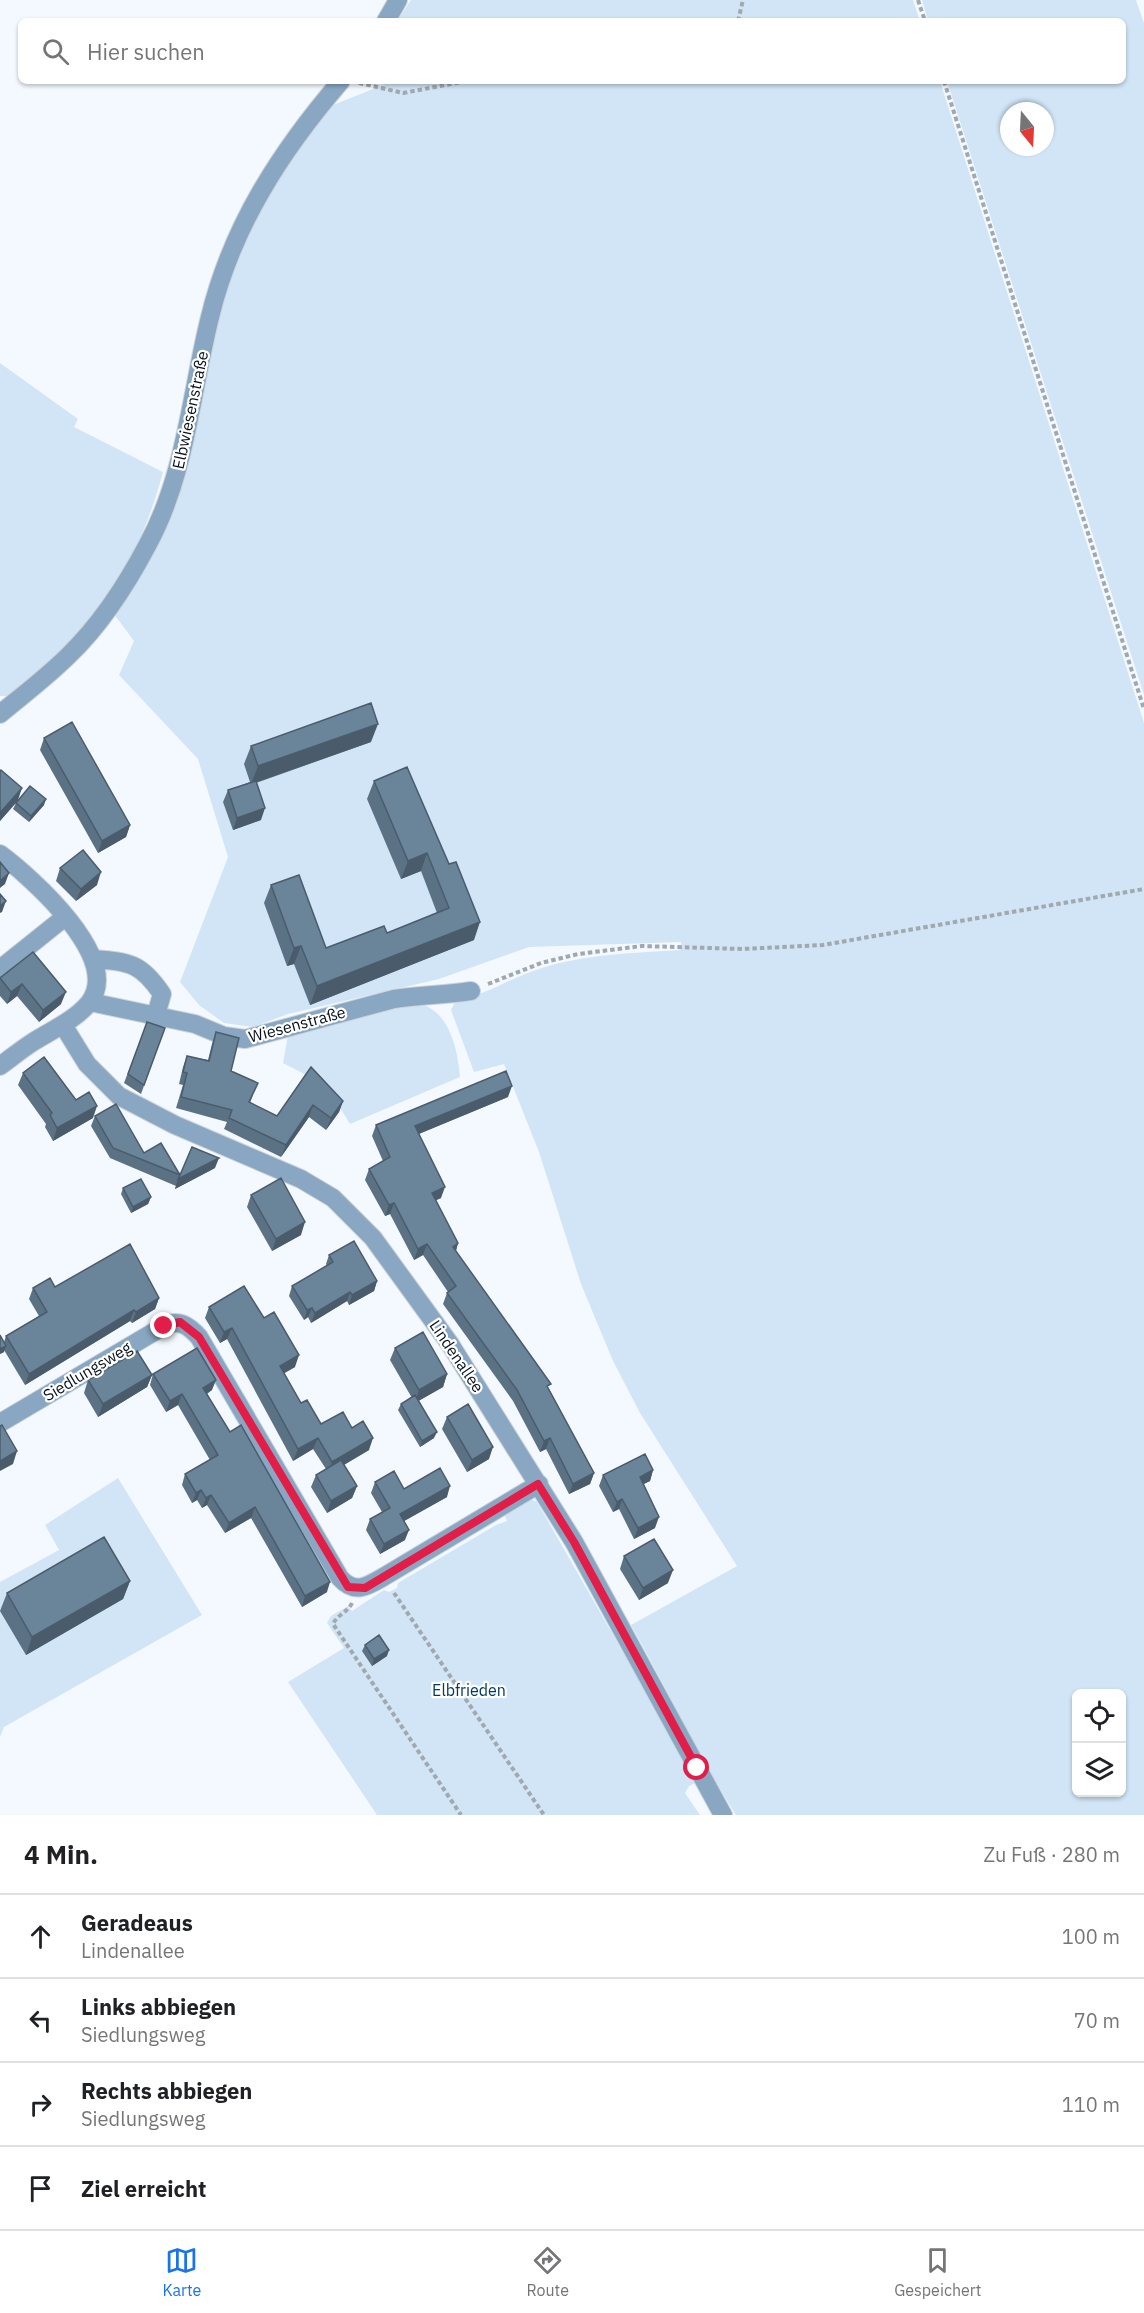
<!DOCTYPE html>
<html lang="de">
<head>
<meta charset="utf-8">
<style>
  body { margin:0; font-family:"IBM Plex Sans",sans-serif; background:#f6f6f6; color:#202124 }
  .controls { position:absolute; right:18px; bottom:18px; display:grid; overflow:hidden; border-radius:9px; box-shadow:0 2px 4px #0004 }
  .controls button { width:54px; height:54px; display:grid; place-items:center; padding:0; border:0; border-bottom:2px solid #e0e0e0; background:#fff; color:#202124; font:30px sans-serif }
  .compass { position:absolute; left:1000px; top:102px; width:54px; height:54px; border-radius:50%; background:#fff; box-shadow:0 2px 4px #0004; rotate:162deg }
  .stop { position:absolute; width:18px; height:18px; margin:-14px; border:4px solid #e11d48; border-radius:50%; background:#fff }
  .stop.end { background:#e11d48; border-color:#fff; box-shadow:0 2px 6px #0008 }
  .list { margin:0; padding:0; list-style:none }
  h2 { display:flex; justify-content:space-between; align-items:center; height:78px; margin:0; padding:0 24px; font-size:26px }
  h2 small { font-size:20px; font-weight:400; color:#757577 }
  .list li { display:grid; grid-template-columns:39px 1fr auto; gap:18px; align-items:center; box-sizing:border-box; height:84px; padding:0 24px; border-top:2px solid #e0e0e0 }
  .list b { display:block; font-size:22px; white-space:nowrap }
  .list p { margin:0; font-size:20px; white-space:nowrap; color:#757577 }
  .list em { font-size:20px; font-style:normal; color:#757577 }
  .icon { flex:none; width:33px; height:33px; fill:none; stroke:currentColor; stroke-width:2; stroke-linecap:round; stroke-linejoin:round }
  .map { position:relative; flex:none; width:1144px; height:1815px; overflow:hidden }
  .search { position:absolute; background:#fff; box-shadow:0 2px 4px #0004; left:18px; right:18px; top:18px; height:66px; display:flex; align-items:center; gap:15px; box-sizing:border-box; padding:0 21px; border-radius:9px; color:#757577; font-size:22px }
  .sheet { height:414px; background:#fff }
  nav { display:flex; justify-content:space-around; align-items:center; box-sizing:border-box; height:84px; border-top:2px solid #e0e0e0; background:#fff; font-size:16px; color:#757577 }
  nav a { display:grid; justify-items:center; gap:3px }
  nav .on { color:#1a73e8 }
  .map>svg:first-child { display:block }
  .green { fill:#d1e5f6; fill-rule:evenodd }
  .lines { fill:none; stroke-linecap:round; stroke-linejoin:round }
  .minor-casing { stroke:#cdd4d9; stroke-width:20 }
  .path { stroke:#a1a8ae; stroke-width:4; stroke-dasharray:4.5 3; stroke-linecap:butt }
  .minor { stroke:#89a7c2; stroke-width:18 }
  .wall { fill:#5b7284 }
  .shaded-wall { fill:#4a5c6c }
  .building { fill:#6a849a; stroke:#4a5c6c; stroke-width:1.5 }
  .route { stroke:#e11d48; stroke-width:8 }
  .labels { text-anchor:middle; stroke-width:4.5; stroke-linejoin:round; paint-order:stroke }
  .street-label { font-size:16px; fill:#071119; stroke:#fff }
  .park-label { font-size:16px; fill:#003b61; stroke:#fff }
</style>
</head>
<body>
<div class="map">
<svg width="1144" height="1815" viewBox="0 0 1144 1815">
  <rect width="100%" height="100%" fill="#f3f9fe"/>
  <path class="green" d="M411,0h502l7,21h-523z
    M922,0h214l8,23v672l-197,-614h176v-60h-195zM1009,111h36v36h-36z
    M393,81h547l204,642v1092h-408c-39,-61 -69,-127 -105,-190l106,-59 -97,-153 -27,-52 -32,-77 -42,-132 -35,-88 -30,8 -23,-62 4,-8c31,-7 57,-25 87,-34 43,-14 94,-15 139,-18v-8l-152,5 -90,32 -151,35 -35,13 -29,-4 -25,-18 -19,-23 48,-125 -30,-98 -79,-84 15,-34 -23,-31 40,-59 62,-233 36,-96 59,-94 25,-23zM1076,1694h46v98h-46z
    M0,363l78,56 -4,8 89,45c-27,102 -74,157 -152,224h-11z
    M417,1004c31,3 41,45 43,73l-110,47c-21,-36 -30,-42 -67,-61l5,-28 55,-17z
    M118,1478l84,137 -198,112 -4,10v-155l59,-32 -14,-25z
    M530,1499l7,3 160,280 -8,4 -4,7 15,22h-323l-89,-133 56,-34 -17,-25 4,-7 17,-10 4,5 32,-21 5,2 8,-4 1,-5 98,-58 11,-4 -3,-8z"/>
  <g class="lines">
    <g class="minor-casing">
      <path id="minor" d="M386,21l12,-21
        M0,714c23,-19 48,-38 69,-59 31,-30 59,-73 79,-111 38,-70 43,-151 62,-227 22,-91 71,-166 131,-236
        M0,854c31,23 124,105 89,149 -14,17 -37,27 -56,39 -11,7 -22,16 -33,24
        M94,959c36,3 47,4 68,35l-6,21
        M0,969l65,-52
        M90,1002l105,22 29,12 21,3 149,-40c26,-4 51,-4 77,-8
        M63,1025l24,39 32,32 56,29 126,54 32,19 40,40 77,106 124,198 149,273
        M0,1423l164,-97c15,-7 24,-1 35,11l141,241c15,17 28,8 45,-2l154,-92"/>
    </g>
    <path class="path" d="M918,0l7,21
      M738,21l5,-21
      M944,81l200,628
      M359,83l44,10 64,-12
      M488,984l53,-21 37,-9 64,-8 100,3 81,-4 321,-56
      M394,1593l150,222
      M352,1603c-4,9 -15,12 -19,21l128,191"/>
    <use href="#minor" class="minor"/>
  </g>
  <path class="wall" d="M44,738l86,87 -4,12 -28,16 -58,-103z
    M371,742l-115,41 5,37 -28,10 -10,-28 5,-12 22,-8 -6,-18 7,-18z
    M407,767l67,173 -164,65 -16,-41 -7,2 -23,-63 7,-18 55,63 61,-15 50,-20 -16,-42 -20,8 -34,-80 7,-18z
    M0,771l18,29 26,5 -15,17 -16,-13 3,-6 -16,18z
    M60,868l37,17 -21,16 -20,-20z
    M33,952l28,52 -22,18 -22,-26 -10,8 -7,-8v-18z
    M147,1022l18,6 -24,66 -17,-11z
    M216,1032l15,39 22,24 -3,8 27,13 34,-49 32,34 -4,11 -13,18 -17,-13 -28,40 -57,-28 3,-7 -51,-14 7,-23 -4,-1 4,-17 4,-11 21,4 4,-16z
    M23,1073l53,27 17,18 -40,23 -8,-14 1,-3 -28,-39z
    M508,1097l-89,37 22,64 -5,2 22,43 -2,8 93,138 45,84 -4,11 -21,10 -23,-45 -6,3 -27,-51 -70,-97 4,-11 1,-1 -25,-37 -9,5 -24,-46 -5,2 -20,-36 4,-11 14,-8 -11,-25 4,-11z
    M95,1116l49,37 36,22 35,-7 -40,21 1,-3 -66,-28 -19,-32z
    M123,1188l28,9 -3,7 -17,9 -10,-19z
    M251,1195l50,40 -29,16 -25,-44z
    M329,1255l48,26 -3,10 -25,14 -2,-4 -36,22 -3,-6 -4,3 -15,-24 3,-10 35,-20 -1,-2z
    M55,1287l104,11 -4,11 -23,14 -2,-2 -105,64 -21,-35v2l-4,2v-19l4,7 2,-6 33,-20 -10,-17 4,-11z
    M209,1307l55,11 31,49 -11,6 17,30 20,21 31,4 17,22 -25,15 13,21 -5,12 -25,15 -16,-26 5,-12 10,-6 -13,-20 -20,12 -66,-122 -7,4 -15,-25z
    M395,1348l52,26 -4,13 -25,14 16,37 -14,9 -22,-37 3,-6 11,-6 -22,-38z
    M153,1374l59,16 -5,4 120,198 -25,15 -51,-89 -26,15 -18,-28 -5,3 -5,-8 -5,3 -10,-18 3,-11 25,-14 -32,-55 -12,7 -16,-27z
    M152,1375l-5,12 -49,30 -14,-24 4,-13z
    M447,1417l42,42 -22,13 -25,-43z
    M653,1470l-3,11 -7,3 12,44 -21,11 -15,-30 -6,3 -14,-26 4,-11z
    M375,1482l29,7 43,8 -43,24 1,19 -25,14 -14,-24 4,-11 12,-7 -11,-19z
    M624,1556l44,27 -29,17 -19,-31z
    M130,1581l-7,18 -97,56 -26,-44 7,-18z
    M365,1645l22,11 -15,10 -10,-15z"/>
  <path class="shaded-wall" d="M378,724l-7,18 -120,42 7,-18z
    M22,788l-4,12 -18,21v-8z
    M46,799l-2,6 -15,17 2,-6z
    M265,808l-4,12 -28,10 4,-12z
    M130,825l-4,12 -28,16 4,-12z
    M427,853l-6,18 -20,8 7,-18z
    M101,872l-4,13 -21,16 5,-12z
    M9,873l-4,11 -5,4v-7z
    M6,901l-4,11 -2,1v-7z
    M480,922l-6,18 -164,65 7,-19z
    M301,946l-7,18 -7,2 7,-18z
    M22,984l-5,12 -10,8 4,-12z
    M66,992l-5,12 -22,18 4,-12z
    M512,1086l-4,11 -97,40 4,-11z
    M343,1101l-4,11 -13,18 5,-12z
    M313,1105l-4,12 -28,40 5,-12z
    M97,1106l-4,12 -40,23 4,-13z
    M219,1158l-4,10 -40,21 3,-10z
    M445,1187l-4,11 -13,6 4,-11z
    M151,1197l-3,7 -17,9 2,-6z
    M394,1203l-4,11 -5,2 4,-11z
    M305,1222l-4,13 -29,16 4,-12z
    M458,1243l-3,11 -2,-7z
    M427,1244l-4,11 -9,5 4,-11z
    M377,1281l-3,10 -25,14 3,-10z
    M350,1292l-3,9 -36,22 4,-10z
    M159,1298l-4,11 -23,14 4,-11z
    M312,1308l-4,9 -4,3 3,-10z
    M134,1310l-4,11 -105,64 4,-11z
    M232,1328l-5,11 -7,4 4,-11z
    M6,1346l-2,6 -4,2v-5z
    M299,1355l-4,12 -19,11 4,-12z
    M447,1374l-4,13 -28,16 4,-13z
    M152,1375l-5,12 -49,30 5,-13z
    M216,1380l-4,10 -13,8 4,-10z
    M182,1394l-4,11 -12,7 4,-11z
    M437,1432l-3,6 -14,9 2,-6z
    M318,1438l-5,11 -20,12 5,-12z
    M373,1438l-4,12 -41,24 4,-12z
    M550,1438l-4,11 -6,3 4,-11z
    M493,1447l-4,12 -22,13 5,-12z
    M17,1451l-4,13 -13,7v-10z
    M653,1470l-3,11 -14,7 4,-11z
    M594,1473l-4,11 -21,10 4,-10z
    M357,1486l-5,12 -25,15 4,-12z
    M450,1486l-3,11 -50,28 3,-11z
    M201,1490l-4,10 -5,3 4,-10z
    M211,1495l-4,10 -5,3 4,-10z
    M622,1499l-3,10 -6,3 4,-10z
    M255,1507l-4,11 -26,15 4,-10z
    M659,1517l-4,11 -21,11 4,-11z
    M409,1530l-4,10 -25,14 4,-10z
    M673,1570l-5,13 -29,17 4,-12z
    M130,1581l-7,18 -97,56 6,-18z
    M330,1582l-3,10 -25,15 3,-11z
    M389,1650l-2,6 -15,10 2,-7z"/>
  <path class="building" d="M371,703l7,21 -120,42 -7,-20z
    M72,722l58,103 -28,16 -58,-103z
    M407,767l42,97 7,-2 24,60 -163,64 -16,-40 -7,2 -23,-63 28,-10 27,73 58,-22 3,7 62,-25 -22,-55 -19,8 -34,-80z
    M1,770l21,18 -22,25v-42z
    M256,781l9,27 -28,10 -9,-28z
    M30,786l16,13 -15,17 -15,-13z
    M83,850l18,22 -20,17 -21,-21z
    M0,862l9,11 -9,8z
    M0,894l6,7 -6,5z
    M33,952l33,40 -23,18 -21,-26 -11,8 -11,-14z
    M147,1022l18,6 -21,57 -16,-11z
    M216,1032l23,6 -8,33 27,12 -9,19 28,14 34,-49 32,34 -12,17 -18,-13 -27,40 -57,-27 3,-8 -51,-13 6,-24 -4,-1 4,-16 22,5z
    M44,1057l32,43 13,-8 8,14 -40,22 -7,-13 2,-2 -29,-40z
    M506,1071l6,15 -97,40 30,61 -13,6 26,50 -5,4 98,137 -4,2 47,87 -21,11 -23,-46 -6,3 -27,-51 -70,-97 9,-7 -29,-42 -9,5 -24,-46 -5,2 -20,-36 21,-12 -14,-32z
    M116,1104l28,49 17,-10 19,32 12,-28 27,11 -41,21 2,-4 -67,-27 -18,-32z
    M281,1178l24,44 -29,17 -25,-44z
    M141,1179l10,18 -18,10 -10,-19z
    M354,1241l23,40 -25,14 -2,-3 -35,21 -3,-5 -5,2 -15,-24 41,-24 -4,-7z
    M130,1244l29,54 -23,14 -2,-2 -105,64 -23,-38 41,-24 -14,-24 17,-10 5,9z
    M244,1286l20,32 10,-6 25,43 -19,11 21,37 6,-3 14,24 22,-12 9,16 11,-7 10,17 -41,24 -14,-24 -20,11 -66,-121 -8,4 -15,-25z
    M423,1332l24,42 -28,16 -24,-42z
    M0,1335l6,11 -6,3z
    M197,1348l19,32 -13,8 27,44 11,-7 89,157 -25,14 -50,-89 -26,16 -18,-28 -5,3 -5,-8 -5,3 -11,-19 33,-19 -36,-61 -12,7 -17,-27z
    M137,1351l15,24 -49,29 -15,-24z
    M415,1395l22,37 -15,9 -21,-37z
    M468,1404l25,43 -21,13 -25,-43z
    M2,1425l15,26 -17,10v-35z
    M645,1454l8,16 -13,7 19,40 -21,11 -16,-29 -5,3 -14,-27z
    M341,1460l16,26 -26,15 -15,-26z
    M440,1468l10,18 -50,28 9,16 -25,14 -14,-25 20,-11 -15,-26 19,-11 10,18z
    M104,1537l26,44 -98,56 -25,-44z
    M654,1539l19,31 -30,18 -19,-32z
    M379,1635l10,15 -15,9 -9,-14z"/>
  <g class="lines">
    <path class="route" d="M164,1326l16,-4 19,15 149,250 17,1 173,-104 36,58 123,226"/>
  </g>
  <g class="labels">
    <g class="street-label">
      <text transform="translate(190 410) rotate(-78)" y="6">Elbwiesenstraße</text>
      <text transform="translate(297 1024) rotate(-15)" y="6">Wiesenstraße</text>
      <text transform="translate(457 1356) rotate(56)" y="6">Lindenallee</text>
      <text transform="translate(87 1371) rotate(-31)" y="6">Siedlungsweg</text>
    </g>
    <g class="park-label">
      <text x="469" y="1696">Elbfrieden</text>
    </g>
  </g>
</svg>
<div class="controls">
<button><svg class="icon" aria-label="locate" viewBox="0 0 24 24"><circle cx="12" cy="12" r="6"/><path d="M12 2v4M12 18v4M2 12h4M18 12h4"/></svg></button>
<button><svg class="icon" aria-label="layers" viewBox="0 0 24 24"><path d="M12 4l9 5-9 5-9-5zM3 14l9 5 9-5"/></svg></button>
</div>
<svg class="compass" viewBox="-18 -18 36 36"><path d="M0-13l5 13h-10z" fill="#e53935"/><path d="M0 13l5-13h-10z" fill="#757577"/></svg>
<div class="stop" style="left:697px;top:1768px"></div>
<div class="stop end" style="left:164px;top:1326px"></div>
<div class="search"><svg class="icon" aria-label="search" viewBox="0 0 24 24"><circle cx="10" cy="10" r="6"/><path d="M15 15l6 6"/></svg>Hier suchen</div>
</div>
<section class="sheet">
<h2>4 Min.<small>Zu Fuß · 280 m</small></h2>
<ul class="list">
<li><svg class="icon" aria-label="ahead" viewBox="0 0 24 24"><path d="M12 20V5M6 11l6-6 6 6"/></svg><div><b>Geradeaus</b><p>Lindenallee</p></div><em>100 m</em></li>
<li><svg class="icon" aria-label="left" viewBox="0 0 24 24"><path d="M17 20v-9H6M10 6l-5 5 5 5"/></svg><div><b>Links abbiegen</b><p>Siedlungsweg</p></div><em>70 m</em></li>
<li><svg class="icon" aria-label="right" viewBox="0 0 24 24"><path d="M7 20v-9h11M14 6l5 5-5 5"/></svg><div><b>Rechts abbiegen</b><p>Siedlungsweg</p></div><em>110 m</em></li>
<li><svg class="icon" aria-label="arrive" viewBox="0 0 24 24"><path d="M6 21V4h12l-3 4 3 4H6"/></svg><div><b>Ziel erreicht</b></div></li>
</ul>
</section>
<nav>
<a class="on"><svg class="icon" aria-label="map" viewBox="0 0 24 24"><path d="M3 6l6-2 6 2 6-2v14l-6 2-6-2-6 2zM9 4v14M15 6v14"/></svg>Karte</a>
<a><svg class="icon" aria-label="directions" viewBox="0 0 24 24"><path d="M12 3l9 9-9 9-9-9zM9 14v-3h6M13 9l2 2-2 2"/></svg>Route</a>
<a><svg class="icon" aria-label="saved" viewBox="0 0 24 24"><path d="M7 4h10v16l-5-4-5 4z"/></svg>Gespeichert</a>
</nav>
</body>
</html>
